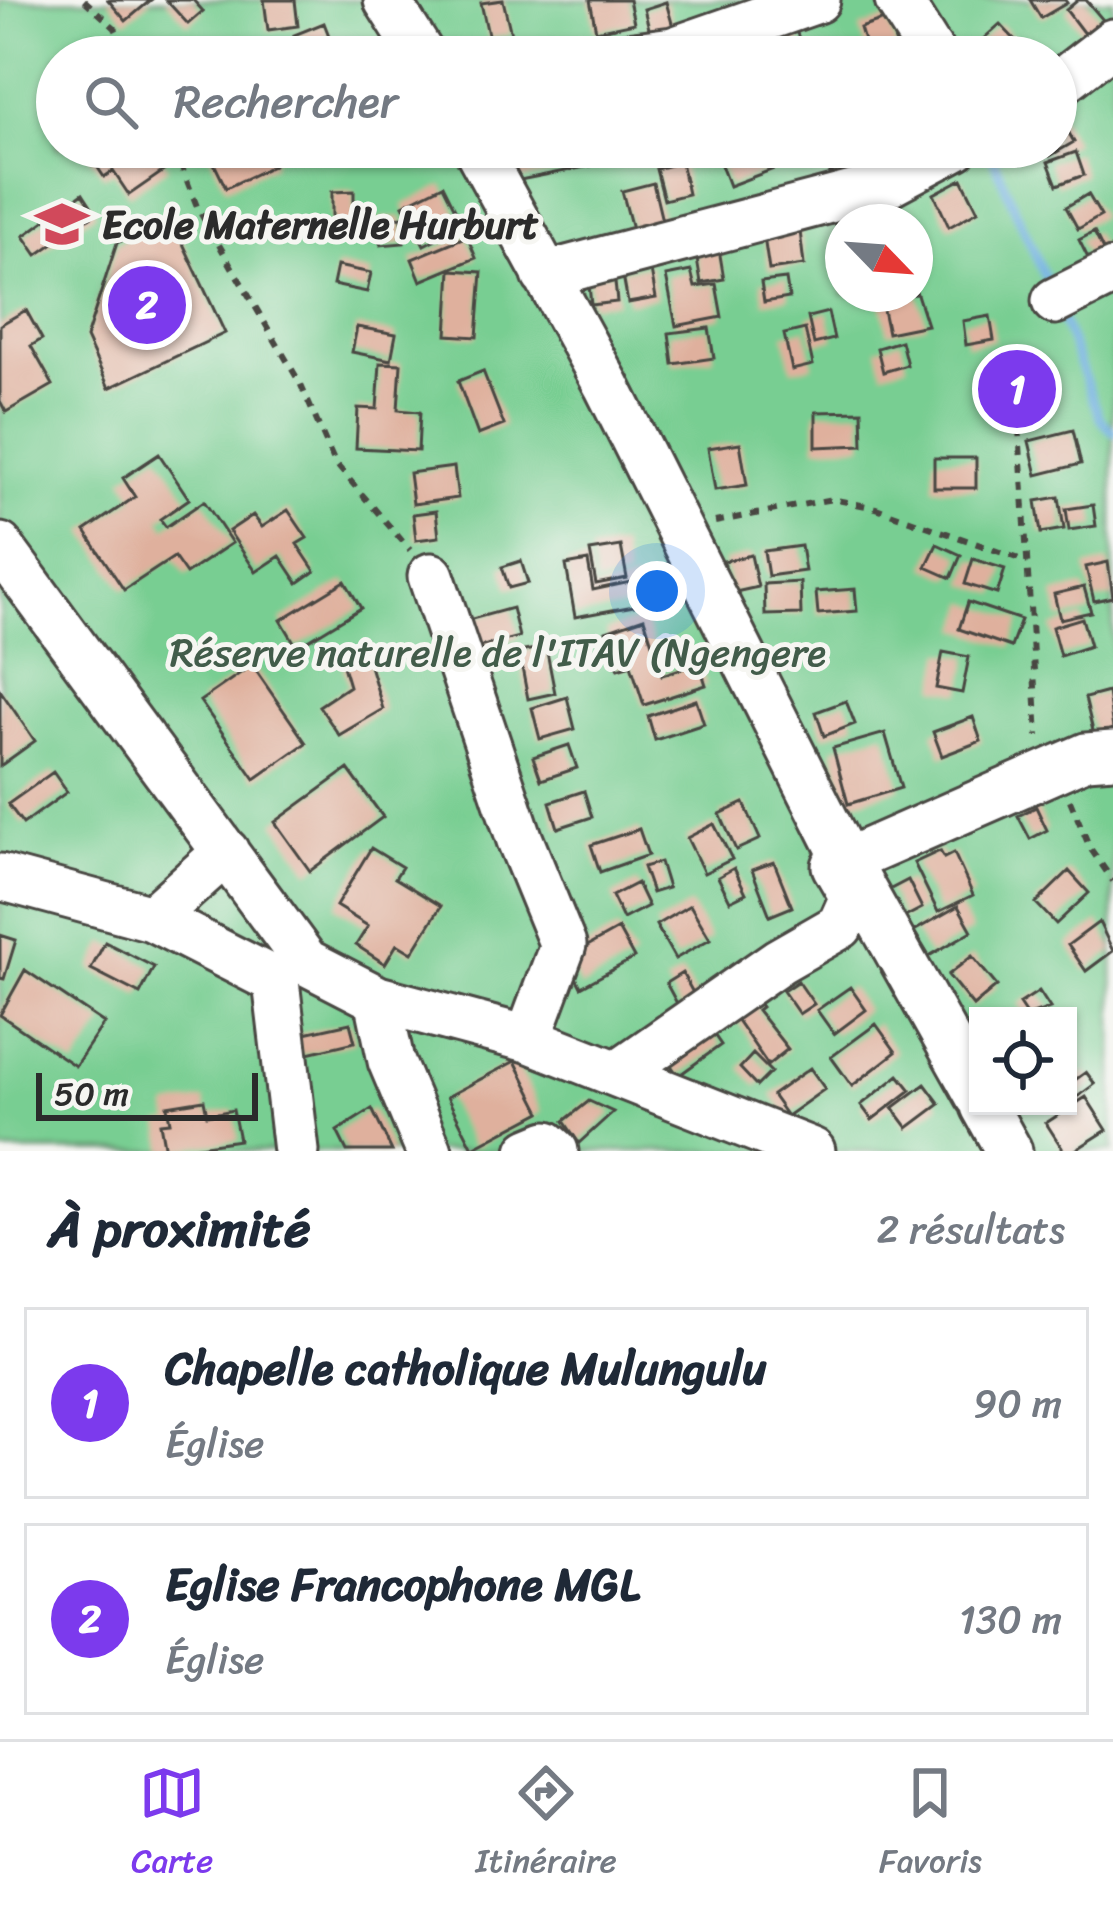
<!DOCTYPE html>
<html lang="fr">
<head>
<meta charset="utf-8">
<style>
  body { margin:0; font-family:Sriracha,sans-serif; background:#f2f2f3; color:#1f2937 }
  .controls { position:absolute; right:36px; bottom:36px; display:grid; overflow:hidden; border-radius:0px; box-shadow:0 3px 9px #0004 }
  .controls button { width:108px; height:108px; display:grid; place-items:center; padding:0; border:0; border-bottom:3px solid #e0e1e3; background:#fff; color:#1f2937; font:60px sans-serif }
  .compass { position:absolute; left:825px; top:204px; width:108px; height:108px; border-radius:50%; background:#fff; box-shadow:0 3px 9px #0004; rotate:115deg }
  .scale { position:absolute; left:36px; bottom:30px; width:222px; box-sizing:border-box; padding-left:12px; border:6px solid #2b2b2b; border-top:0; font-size:33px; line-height:42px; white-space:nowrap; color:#2b2b2b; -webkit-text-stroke:9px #f6f6f2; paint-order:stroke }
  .you { position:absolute; left:657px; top:591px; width:42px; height:42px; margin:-30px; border:9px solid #fff; border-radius:50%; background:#1a73e8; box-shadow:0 0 0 18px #1a73e833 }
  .badge { display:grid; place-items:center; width:78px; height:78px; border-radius:50%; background:#7c3aed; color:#fff; font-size:39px; font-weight:700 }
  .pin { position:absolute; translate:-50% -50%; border:6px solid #fff; box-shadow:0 3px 12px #0006 }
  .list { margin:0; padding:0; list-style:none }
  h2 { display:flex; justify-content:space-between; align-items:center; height:156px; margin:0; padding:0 48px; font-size:51px }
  h2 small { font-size:39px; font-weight:400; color:#747a83 }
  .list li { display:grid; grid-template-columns:78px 1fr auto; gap:36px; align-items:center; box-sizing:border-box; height:192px; margin:0 24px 24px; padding:0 24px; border:3px solid #e0e1e3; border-radius:0px }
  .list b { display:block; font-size:45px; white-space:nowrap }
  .list p { margin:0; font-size:39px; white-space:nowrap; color:#747a83 }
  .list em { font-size:39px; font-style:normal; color:#747a83 }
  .icon { flex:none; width:66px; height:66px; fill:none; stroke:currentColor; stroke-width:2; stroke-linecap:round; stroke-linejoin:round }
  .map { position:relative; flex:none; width:1113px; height:1151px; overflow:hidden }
  .search { position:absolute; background:#fff; box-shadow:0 3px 9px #0004; left:36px; right:36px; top:36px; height:132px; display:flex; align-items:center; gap:30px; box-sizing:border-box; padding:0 42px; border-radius:66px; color:#747a83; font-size:45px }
  .sheet { height:588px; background:#fff }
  nav { display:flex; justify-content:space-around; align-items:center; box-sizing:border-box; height:168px; border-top:3px solid #e0e1e3; background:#fff; font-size:33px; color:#747a83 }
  nav a { display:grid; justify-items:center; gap:6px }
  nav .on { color:#7c3aed }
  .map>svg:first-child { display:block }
  .green { fill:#78ce92; stroke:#527c5e; stroke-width:3; fill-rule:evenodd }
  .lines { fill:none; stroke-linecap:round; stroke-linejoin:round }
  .stream { stroke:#6aaedf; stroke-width:9 }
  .building { fill:#dfb09d }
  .minor-casing { stroke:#484743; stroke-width:51 }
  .path { stroke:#484743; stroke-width:6; stroke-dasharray:9 9; stroke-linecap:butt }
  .minor { stroke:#fff; stroke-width:45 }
  .labels { text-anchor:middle; stroke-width:10; stroke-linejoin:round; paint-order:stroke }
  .poi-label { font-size:39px; font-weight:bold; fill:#2b2b2b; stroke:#f6f6f2; text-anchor:start }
  .park-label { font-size:39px; fill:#425c4a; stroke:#f6f6f2 }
</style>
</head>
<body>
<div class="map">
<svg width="1113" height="1151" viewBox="0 0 1113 1151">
  <rect width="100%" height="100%" fill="#f6f6f2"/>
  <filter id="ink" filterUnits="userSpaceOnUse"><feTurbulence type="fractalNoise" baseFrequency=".00833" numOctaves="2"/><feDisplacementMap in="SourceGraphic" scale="24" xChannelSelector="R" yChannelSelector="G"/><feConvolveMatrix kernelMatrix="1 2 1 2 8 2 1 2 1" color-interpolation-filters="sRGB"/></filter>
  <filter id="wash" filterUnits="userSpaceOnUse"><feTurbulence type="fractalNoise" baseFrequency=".004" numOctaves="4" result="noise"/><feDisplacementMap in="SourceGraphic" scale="48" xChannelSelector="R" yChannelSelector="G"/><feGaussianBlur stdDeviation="2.7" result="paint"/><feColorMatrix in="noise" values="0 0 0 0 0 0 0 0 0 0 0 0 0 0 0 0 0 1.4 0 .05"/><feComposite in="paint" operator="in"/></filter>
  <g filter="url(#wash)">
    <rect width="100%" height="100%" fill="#ede7ce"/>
    <path class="green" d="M0,0h1113v1151h-1113zM57,57h999v90h-999zM843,222h72v72h-72zM978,1016h90v90h-90z"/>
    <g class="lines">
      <path class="stream" d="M988,147l63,144
        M1059,312l41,106 13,14"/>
    </g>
    <g id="blocks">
      <path class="building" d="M108,0h43l-25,21z
        M166,0h27l10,11 -15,13z
        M264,0h31l3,26 -30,4z
        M503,0l8,34 -22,5 -8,-36z
        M590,0h39l5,23 -38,8z
        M1030,0h35l2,3 -26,15z
        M1078,0h8l17,20 -18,15 -19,-25z
        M666,2l9,32 -23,6 -8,-31z
        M887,19l10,28 -28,10 -9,-29z
        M324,23l7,18 -30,12 -7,-18z
        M1000,24l17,18 -17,15h-22l-6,-8z
        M795,28l11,29h-29l-7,-19z
        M239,40l3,17h-29l-2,-12z
        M1056,110l18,32 -24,14 -5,-9h11z
        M84,147h69l15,21 -39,27 -16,-24 -9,6z
        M206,147h89l-23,12 2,6 -48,23z
        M714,147h51l9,22 -45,17z
        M836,147l8,19 -14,7 -10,-21z
        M847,147h24l6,19 -23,7z
        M591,149l4,16 -85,17 -3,-17z
        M1076,152l8,23 -27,10 -9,-23z
        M681,162l7,32 -24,6 -8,-31z
        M962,179l16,32 -29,16 -15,-33z
        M653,183l9,38 -30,8 -10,-38z
        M443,185l20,40 -39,20 -21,-40z
        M354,191v47l-22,1v-47z
        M83,193l13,20 -59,42 -13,-19z
        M1088,194l13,22 -23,13 -12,-22z
        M402,217l2,26 -23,2 -3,-26z
        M171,218l54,115 -116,55 -23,-50 31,-95z
        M800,231l4,34 -35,5 -5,-33z
        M1094,232l10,20 -15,8 -10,-20z
        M467,236l9,22 -55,23 -9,-22z
        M719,249l5,30 -23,4 -5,-30z
        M650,265l6,33 -28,5 -6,-33z
        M337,266l34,7 -4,19 -34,-7z
        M451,270l31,2 -5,65 -30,-2z
        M691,271l4,16 21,-3 6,33 -46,9 -10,-50z
        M614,272l3,30 -26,3 -3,-30z
        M786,279l3,19 -25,4 -3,-20z
        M915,288l12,37 -39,8 -8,-37 35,-2z
        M26,310l16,29 -11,7 22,39 -47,27 -6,-11v-76z
        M828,312l6,27 -20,5 -6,-27z
        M990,316l4,24 -28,5 -3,-24z
        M357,327l39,7 -5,26 -39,-8z
        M709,328l5,30 -41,6 -4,-31z
        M805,329l8,36 -21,5 -8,-36z
        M901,341l6,24 -24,7 -6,-24z
        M1032,360l4,41 -37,3 -4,-40z
        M380,363l21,1 -3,46 22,2 -2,39 -62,-3 2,-40 19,1z
        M483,371l21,54 -26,10 -20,-54z
        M862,411l1,34 -47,2v-35z
        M1073,430l8,34 -44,11 -8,-34z
        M740,443l7,42 -32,5 -7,-42z
        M159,454l30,45 -29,20 6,8 38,-26 28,42 -46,31 -12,-17 -50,33 -39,-59 50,-34 -12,-19z
        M934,458h42v30h-42z
        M454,467l4,31 -45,6 -4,-31z
        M1059,497l5,32 -23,4 -5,-32z
        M1093,505l3,21 -27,4 -3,-21z
        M288,510l19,28 -10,6 18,27 -17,12 -18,-27 -24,16 -27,-41 24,-16 9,12z
        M436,511l3,26 -23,3 -3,-26z
        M937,544l24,11 -10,23 -25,-11z
        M621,546l6,32 -31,6 -6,-33z
        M801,546l4,25 -37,5 -4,-25z
        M751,555l7,32 -27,6 -7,-32z
        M973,559l32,10 -8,25 -32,-10z
        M521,561l7,22 -19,5 -7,-21z
        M588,561l5,29 42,-9 4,24 -64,12 -9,-52z
        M1108,562l5,35 -19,4 -8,-34z
        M345,581l16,27 -64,39 -16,-27z
        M800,582l1,32 -36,1 -1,-31z
        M1084,587l7,25 -31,7 -6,-25z
        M855,589l2,22 -39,3 -2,-22z
        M968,602l53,18 -10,27 -52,-18z
        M512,608l7,29 -44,11 -7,-28z
        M644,618l18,57 37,-12 7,22 -62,20 -13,-40 -13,4 -12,-38z
        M1082,618l8,28 -30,10 -8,-29z
        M546,647l9,46 -27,6 -9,-47z
        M943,652l26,5 -7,36 -26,-5z
        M368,659l15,50 -44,26 -20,-29 30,-20 -6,-20z
        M252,665l54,78 -51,36 -55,-78z
        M0,690l35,51 -35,25z
        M1108,692l5,37 -19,6 -9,-37z
        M567,697l8,32 -35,10 -8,-31z
        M696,700l8,24 -49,16 -7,-24z
        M846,701l9,23 -31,12 -8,-24z
        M973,717l8,24 -39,15 -9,-24z
        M885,733l16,55 -53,16 -15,-56z
        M569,745l8,23 -36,12 -8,-23z
        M348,769l35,48 -73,54 -35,-49z
        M53,772l14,20 -44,32 -15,-20z
        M584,791l8,26 -34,11 -8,-26z
        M744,803l16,36 -24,11 -16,-36z
        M1036,807l11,23 -17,9 -12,-23z
        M714,824l18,35 -28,14 -17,-35z
        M639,829l9,26 -48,17 -9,-27z
        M371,848l31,19 -7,11 46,28 -29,47 -15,-9 -12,20 -29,-19 12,-19 -32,-20z
        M940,851l4,7 10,-5 19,42 -35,17 -24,-49z
        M660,862l8,26 -16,5 -9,-26z
        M774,862l18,45 -22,9 -18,-46z
        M734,868l12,25 -16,8 -12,-24z
        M1069,871l20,22 -33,31 -20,-21z
        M908,880l14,28 -19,10 -14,-28z
        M637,883l11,23 -25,13 -11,-23z
        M690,905l20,34 -35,20 -19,-34z
        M958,906l14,25 -43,25 -15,-25z
        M1099,922l14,29 -27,20 -18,-26z
        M618,929l16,29 -53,29 -15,-29z
        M0,935l16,5 -12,39 -4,-1z
        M105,942l49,25 -14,27 -49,-25z
        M972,956l25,30 -24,20 -25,-31z
        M25,970l79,53 -29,43 -75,-51z
        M682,973l15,27 -17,9 -14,-26z
        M798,981l16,23 -15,10 -16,-23z
        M850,987l16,23 -32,24 -17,-24z
        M1039,991l11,17 -23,8 -8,-12z
        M751,993l10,14 -4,3 31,39 -20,16 -38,-55z
        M350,1023l5,19 -55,13 -4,-20z
        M876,1024l20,28 -44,34 -21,-29z
        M708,1026l13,19 -43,31 -13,-20z
        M753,1054l18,18 -14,14 -17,-18z
        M515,1061l26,51 -68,36 -26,-51z
        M810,1068l15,21 -38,27 -15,-21z
        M1086,1072l9,12 -27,20v-19z
        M899,1075l12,15 -39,30 -11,-15z
        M925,1084l15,20 -32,24 -15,-20z
        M1086,1097l21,33 -33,21h-10l-18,-28z
        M204,1100l3,15 26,-5 6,30 -74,11 -5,-28 10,-1 -3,-16z
        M589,1101l24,11 -34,31 -15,-22z
        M372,1109l20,42h-45l-10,-20z"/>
    </g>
  </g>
  <g filter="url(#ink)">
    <use href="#blocks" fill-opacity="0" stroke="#484743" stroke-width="3"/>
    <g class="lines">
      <g class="minor-casing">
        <path id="minor" d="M387,0l36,57
          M898,0l36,57
          M619,57l54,-7 144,-50
          M1056,86l57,-44
          M476,147l131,239 233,463 138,246
          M545,275l338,-89 73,-39
          M1055,301l58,-29
          M0,546l306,416 72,37 150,40 284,112
          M431,576l89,264 43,105 -35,94
          M0,877l152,41 124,63
          M152,918l74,-66
          M276,981l20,170
          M378,999l13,62 38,90
          M618,1073l161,-112 61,-35 13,-29 -18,-31 251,-110 27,-2
          M984,1106l25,45
          M530,1151l17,-7 8,7"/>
      </g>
      <path class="path" d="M84,0l31,28 14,29
        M174,147l24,62 102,174 35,80 75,87
        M1019,428l19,308
        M715,522l117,-23 44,9 152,54
        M1070,800l20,48 23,33"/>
      <use href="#minor" class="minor"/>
    </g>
  </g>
  <defs>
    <g id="school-bare" transform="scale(4.14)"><path d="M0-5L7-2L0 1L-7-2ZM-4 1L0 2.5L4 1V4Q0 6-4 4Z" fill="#d1495b" stroke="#f6f6f2" stroke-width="2.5" paint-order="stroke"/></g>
  </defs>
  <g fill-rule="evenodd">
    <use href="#school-bare" x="62" y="224"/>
  </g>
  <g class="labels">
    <g class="poi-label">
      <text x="102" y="238">Ecole Maternelle Hurburt</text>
    </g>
    <g class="park-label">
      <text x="498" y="666">Réserve naturelle de l'ITAV (Ngengere</text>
    </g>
  </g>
</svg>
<div class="controls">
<button><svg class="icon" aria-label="locate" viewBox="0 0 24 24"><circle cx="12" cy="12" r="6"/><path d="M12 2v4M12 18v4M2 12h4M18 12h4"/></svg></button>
</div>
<svg class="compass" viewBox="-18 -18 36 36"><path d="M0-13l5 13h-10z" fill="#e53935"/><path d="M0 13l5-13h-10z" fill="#747a83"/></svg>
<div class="scale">50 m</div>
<div class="you"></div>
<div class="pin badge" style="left:1017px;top:389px">1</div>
<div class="pin badge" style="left:147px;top:305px">2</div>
<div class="search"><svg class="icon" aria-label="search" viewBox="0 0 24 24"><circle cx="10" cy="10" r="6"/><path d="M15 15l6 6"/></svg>Rechercher</div>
</div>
<section class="sheet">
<h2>À proximité<small>2 résultats</small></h2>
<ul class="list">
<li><span class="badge">1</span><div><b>Chapelle catholique Mulungulu</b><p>Église</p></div><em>90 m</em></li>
<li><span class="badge">2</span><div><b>Eglise Francophone MGL</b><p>Église</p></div><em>130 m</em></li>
</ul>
</section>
<nav>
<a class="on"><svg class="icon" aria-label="map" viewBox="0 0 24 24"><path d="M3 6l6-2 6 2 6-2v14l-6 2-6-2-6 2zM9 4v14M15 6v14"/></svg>Carte</a>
<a><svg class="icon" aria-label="directions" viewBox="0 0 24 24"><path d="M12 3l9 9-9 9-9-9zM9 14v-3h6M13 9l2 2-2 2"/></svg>Itinéraire</a>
<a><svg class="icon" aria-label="saved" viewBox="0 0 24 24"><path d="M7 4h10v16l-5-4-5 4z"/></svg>Favoris</a>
</nav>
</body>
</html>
